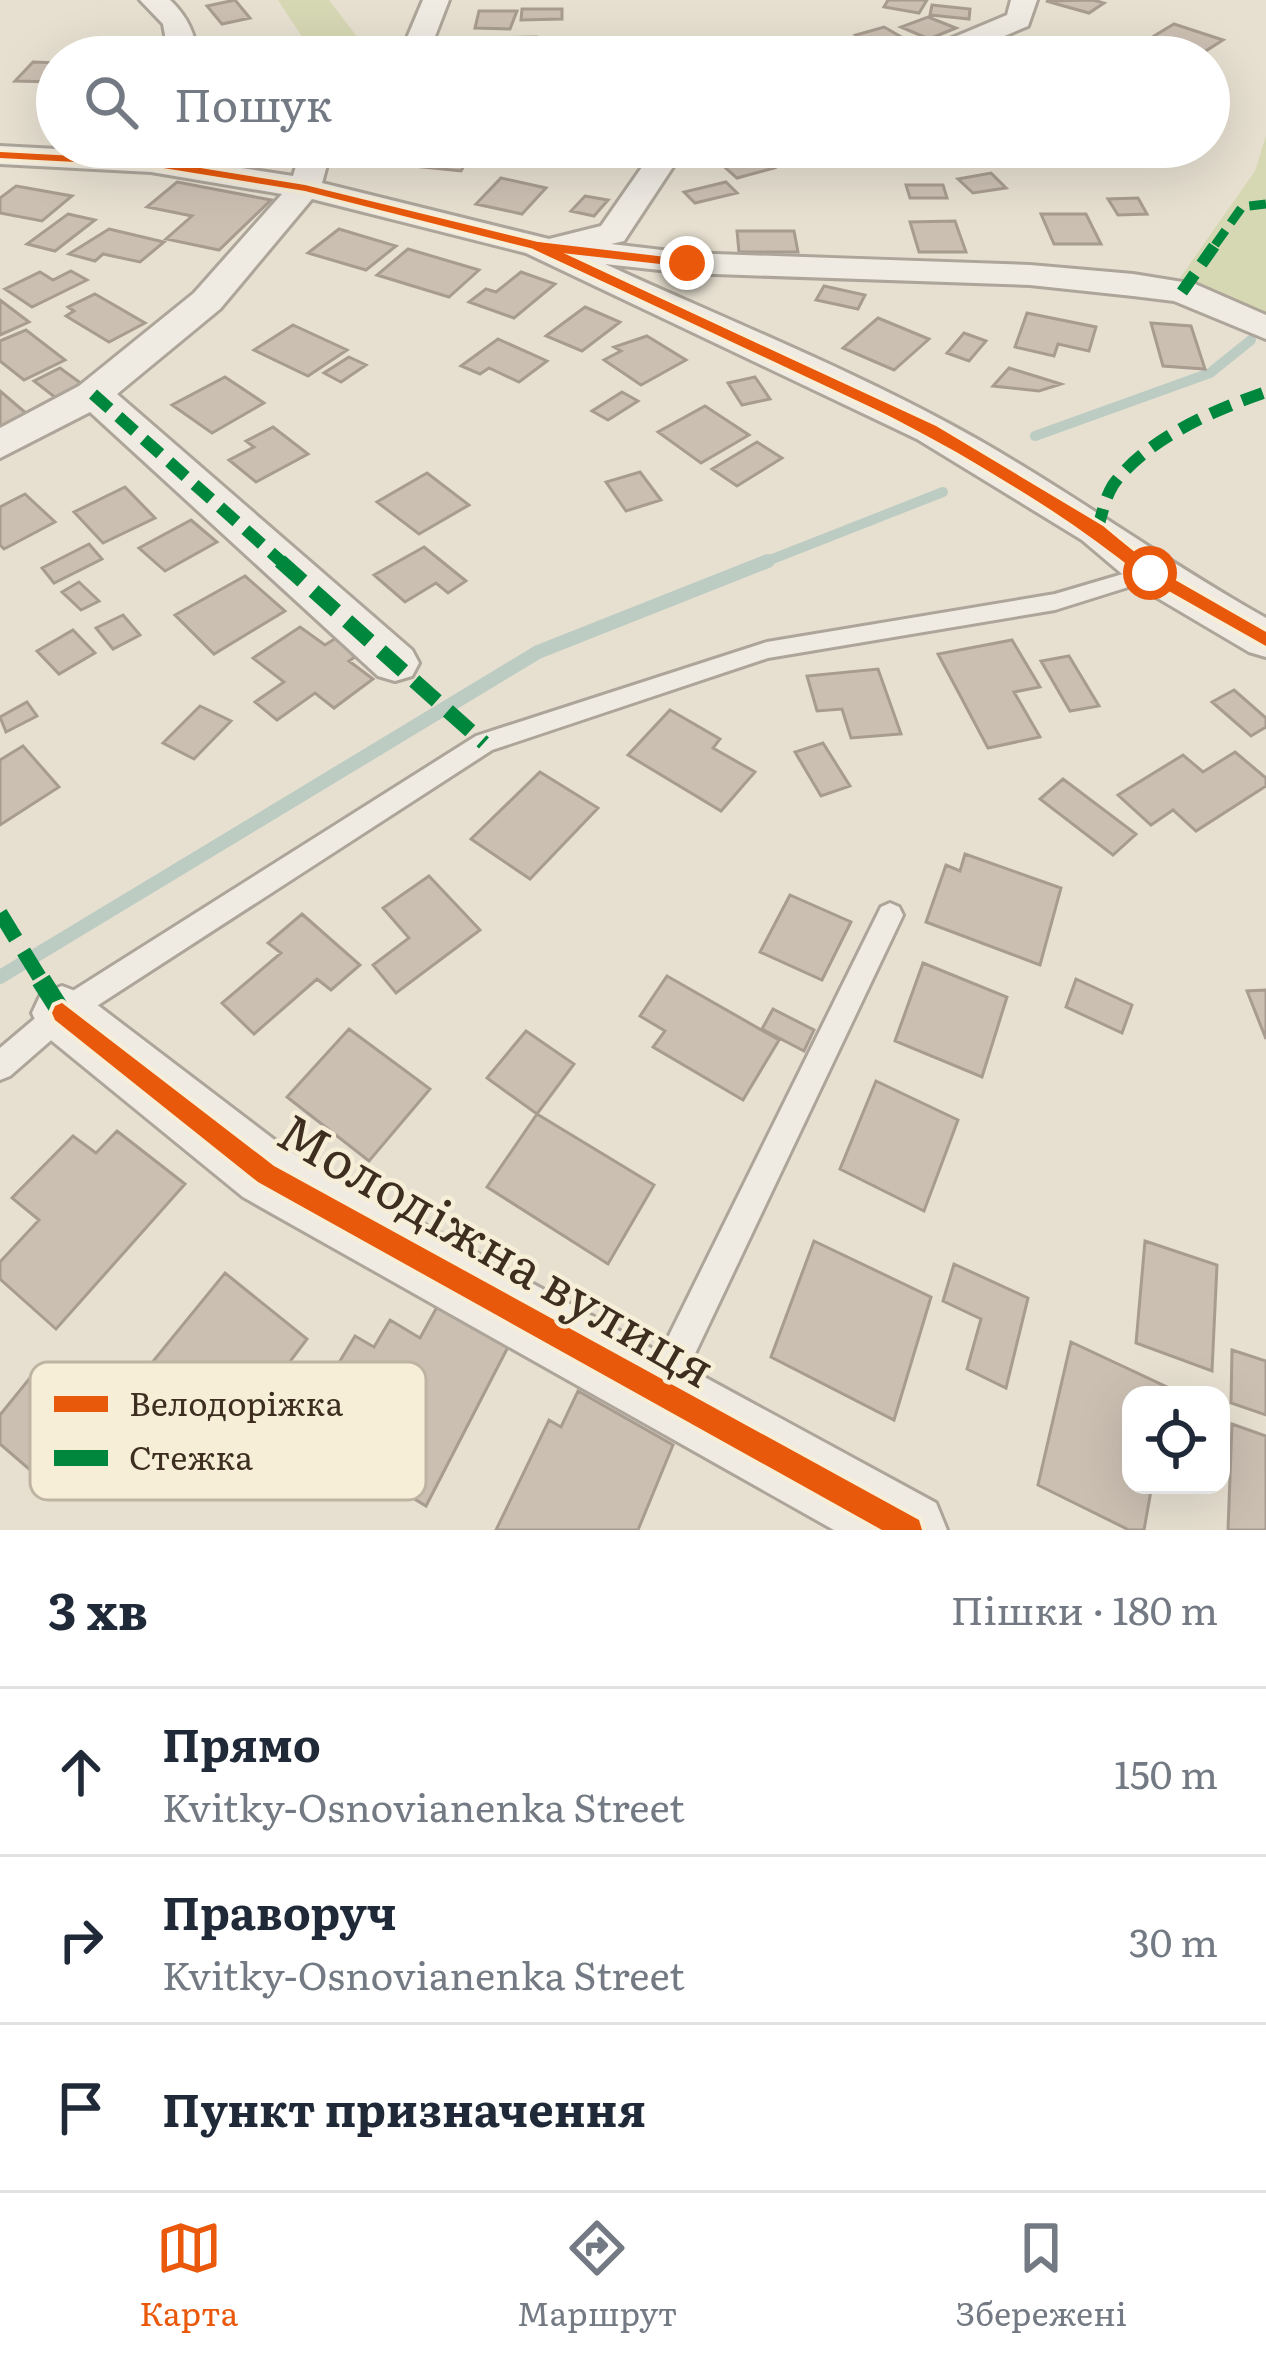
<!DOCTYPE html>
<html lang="uk">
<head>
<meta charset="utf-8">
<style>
  body { margin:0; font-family:Literata,serif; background:#f6f6f7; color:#1f2937 }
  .controls { position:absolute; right:36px; bottom:36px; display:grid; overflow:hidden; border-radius:24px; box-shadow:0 12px 48px #0002 }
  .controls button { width:108px; height:108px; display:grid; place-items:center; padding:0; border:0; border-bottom:3px solid #e0e1e3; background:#fff; color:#1f2937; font:60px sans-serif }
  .stop { position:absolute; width:36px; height:36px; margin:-27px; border:9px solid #ea580c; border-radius:50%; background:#fff }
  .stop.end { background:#ea580c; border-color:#fff; box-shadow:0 3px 12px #0008 }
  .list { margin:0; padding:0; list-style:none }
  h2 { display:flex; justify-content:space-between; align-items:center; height:156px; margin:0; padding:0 48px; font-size:51px }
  h2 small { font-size:39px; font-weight:400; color:#747a83 }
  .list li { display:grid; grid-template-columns:78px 1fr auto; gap:36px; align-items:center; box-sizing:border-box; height:168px; padding:0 48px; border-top:3px solid #e0e1e3 }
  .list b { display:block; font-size:45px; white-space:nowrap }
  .list p { margin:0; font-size:39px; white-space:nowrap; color:#747a83 }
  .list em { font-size:39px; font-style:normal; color:#747a83 }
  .icon { flex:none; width:66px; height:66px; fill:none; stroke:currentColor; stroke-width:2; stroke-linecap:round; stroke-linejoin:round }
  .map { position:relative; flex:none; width:1266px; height:1530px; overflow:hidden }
  .search { position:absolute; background:#fff; box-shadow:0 12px 48px #0002; left:36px; right:36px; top:36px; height:132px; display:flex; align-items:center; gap:30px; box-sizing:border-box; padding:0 42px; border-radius:66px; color:#747a83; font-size:45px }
  .sheet { height:660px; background:#fff }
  nav { display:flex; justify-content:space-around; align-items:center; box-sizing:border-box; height:168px; border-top:3px solid #e0e1e3; background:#fff; font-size:33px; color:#747a83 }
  nav a { display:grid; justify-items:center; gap:6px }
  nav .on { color:#ea580c }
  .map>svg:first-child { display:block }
  .green { fill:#d6d7b3 }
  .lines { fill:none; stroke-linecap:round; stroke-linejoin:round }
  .stream-far1 { stroke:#bcccc2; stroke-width:10 }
  .stream { stroke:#bcccc2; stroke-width:14 }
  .building { fill:#cbbfb2; stroke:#a89c90; stroke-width:3 }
  .service-casing { stroke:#ada599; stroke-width:6 }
  .minor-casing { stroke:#ada599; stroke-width:6 }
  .service { fill:#efebe3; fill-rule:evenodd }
  .minor { fill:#efebe3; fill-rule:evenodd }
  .quiet-far3 { stroke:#00873e; stroke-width:9; stroke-dasharray:18 9; stroke-linecap:butt }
  .quiet-far2 { stroke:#00873e; stroke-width:12; stroke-dasharray:22 12; stroke-linecap:butt }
  .quiet-far1 { stroke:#00873e; stroke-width:15; stroke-dasharray:30 15; stroke-linecap:butt }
  .quiet { stroke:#00873e; stroke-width:20; stroke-dasharray:39 20; stroke-linecap:butt }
  .cycleway-casing { stroke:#f7eed8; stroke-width:8 }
  .cycleway { fill:#e8590c; fill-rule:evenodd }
  .route { fill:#ea580c }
  .labels { text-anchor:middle; stroke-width:9; stroke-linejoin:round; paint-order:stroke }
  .near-street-label { font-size:51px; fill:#3d2e20; stroke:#f7eed8 }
  .key { fill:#f7eed8; stroke:#bfb4a1; stroke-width:3 }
  .key-label { font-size:33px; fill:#3d2e20 }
</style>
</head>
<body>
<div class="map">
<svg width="1266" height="1530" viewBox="0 0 1266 1530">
  <rect width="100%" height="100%" fill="#e7e0d1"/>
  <path class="green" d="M278,0h51l35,46 -54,3z
    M1266,136v178l-86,-36 75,-107z"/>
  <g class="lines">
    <path class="stream-far1" d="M1035,436l175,-63 41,-33
      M760,564l183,-72"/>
    <path class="stream" d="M0,977l538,-325 230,-91"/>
  </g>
  <path class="building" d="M235,0l15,18 -28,6 -15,-18z
    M888,0h39l-8,13 -35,-6z
    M1093,0l11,3 -15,10 -43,-12z
    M932,5l38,4 -1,10 -39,-4z
    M522,9h40v10l-41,1z
    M479,11h38l-7,18 -35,-1z
    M928,17l28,11 -27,11 -28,-12z
    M1174,24l49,16 -19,12 -50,-16z
    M884,27l21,12 -28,8 -21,-12z
    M536,37v14l-59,1 1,-14z
    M1054,39l31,12 -13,6 -51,-3z
    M817,45l15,12h-43l-7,-6z
    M33,62l24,1v19l-42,-1z
    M425,147h50l-14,24 -48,-5z
    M738,147h11l25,21 -37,10 -27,-24z
    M991,173l15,15 -33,5 -15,-14z
    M501,178l45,10 -24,26 -46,-10z
    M177,182l94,18 -52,50 -53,-11 26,-23 -45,-9z
    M726,182l11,11 -42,10 -11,-11z
    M906,185h37l4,13h-37z
    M16,186l56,10 -30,25 -42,-8v-15z
    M585,196l23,4 -14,16 -23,-5z
    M1138,198l9,16 -29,1 -10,-16z
    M68,214l27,6 -40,31 -28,-7z
    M1041,214h45l15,30h-47z
    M955,221l11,31h-47l-9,-30z
    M109,229l55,13 -24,20 -37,-8 -8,7 -26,-7z
    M339,229l57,17 -30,24 -58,-17z
    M737,231h57l4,21h-59z
    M408,249l71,21 -30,27 -72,-22z
    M71,271l16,9 -55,27 -27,-18 35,-17 13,8z
    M521,272l34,12 -41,34 -45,-16 17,-13 10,3z
    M824,286l41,9 -7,14 -42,-9z
    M95,294l50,29 -36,19 -43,-26 8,-5 -6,-4z
    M0,300l29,22 -29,13z
    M585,307l35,15 -38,29 -36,-15z
    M1027,313l69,14 -7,24 -31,-7 -4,12 -39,-9z
    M878,318l51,21 -35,31 -51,-22z
    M1151,323l40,3 14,43 -42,-3z
    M293,325l54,25 -39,26 -54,-26z
    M26,330l39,30 -41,20 -24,-19v-20z
    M964,333l22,8 -17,20 -22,-8z
    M647,336l39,24 -45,25 -37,-25 17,-9 -7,-4z
    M498,339l49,22 -28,21 -30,-14 -9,6 -19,-8z
    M349,357l17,8 -25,17 -17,-9z
    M60,368l22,16 -26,14 -22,-17z
    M1009,368l52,16 -22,7 -46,-5z
    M225,377l39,26 -52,30 -40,-28z
    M755,377l15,22 -28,6 -14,-22z
    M0,391l27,23 -27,13z
    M622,392l16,9 -30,19 -16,-9z
    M705,406l44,29 -48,28 -43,-31z
    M273,427l35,27 -52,28 -27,-22 25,-13 -8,-6z
    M757,442l25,16 -45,28 -25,-17z
    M640,472l21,28 -35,11 -20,-29z
    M427,473l42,32 -50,29 -42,-32z
    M125,487l30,31 -52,25 -29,-31z
    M25,494l30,28 -51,27 -4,-4v-38z
    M191,520l26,22 -52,29 -26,-23z
    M89,544l13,15 -48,24 -12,-15z
    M424,547l42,34 -18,12 -12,-10 -31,19 -31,-27z
    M245,576l40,35 -71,43 -39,-39z
    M79,582l20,19 -18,9 -19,-18z
    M123,615l17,20 -27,14 -17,-21z
    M300,627l25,18 11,-7 22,17 -9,6 24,18 -39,29 -19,-15 -38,27 -22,-18 29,-20 -31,-24z
    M73,630l22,23 -36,21 -22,-23z
    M1012,640l28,47 -26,5 26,45 -52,11 -50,-94z
    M1069,656l30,50 -29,5 -29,-50z
    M878,669l23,65 -50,4 -9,-29 -25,2 -10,-35z
    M1234,690l32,28v9l-15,9 -39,-34z
    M27,702l10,14 -31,16 -6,-15z
    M200,706l31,15 -37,38 -31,-16z
    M670,710l50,29 -7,9 42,24 -34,39 -93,-56z
    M823,743l27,43 -29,10 -26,-44z
    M23,746l36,41 -59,38v-65z
    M1235,752l31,26v8l-70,45 -23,-21 -22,15 -33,-30 65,-40 20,17z
    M540,772l58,36 -68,71 -59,-40z
    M1063,779l73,55 -23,21 -73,-56z
    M965,854l96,34 -21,77 -114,-43 20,-57 14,6z
    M429,876l51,54 -84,63 -23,-28 36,-27 -26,-30z
    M790,895l61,27 -29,58 -62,-28z
    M302,914l58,51 -29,25 -14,-11 -63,55 -32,-31 59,-50 -13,-10z
    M923,963l84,34 -25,80 -87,-36z
    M667,976l112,64 -36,60 -90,-53 12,-16 -25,-15z
    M1076,979l56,26 -10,28 -56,-26z
    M1266,990v49l-19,-48z
    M773,1009l41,21 -10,21 -42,-22z
    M349,1029l81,60 -61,72 -82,-64z
    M526,1031l48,33 -37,50 -50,-36z
    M876,1081l82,39 -34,91 -84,-42z
    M537,1114l117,71 -46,79 -121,-77z
    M117,1131l68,53 -129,145 -56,-50v-17l39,-42 -27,-22 61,-62 23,17z
    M814,1241l117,56 -37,123 -123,-63z
    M1145,1241l72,24 -5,106 -76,-28z
    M954,1264l74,34 -22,90 -39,-19 14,-50 -38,-18z
    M225,1273l82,66 -74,98 -83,-72z
    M437,1307l71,40 -82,159 -105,-65 39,-69 -20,-11 15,-25 19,11 16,-27 30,18z
    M1071,1342l98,46 -1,7h-37v90h21l-8,45h-15l-91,-45z
    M1232,1350l34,11v54l-35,-12z
    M38,1368l50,40 -52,67 -36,-31v-29z
    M578,1391l95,54 -35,85h-142l53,-110 12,7z
    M1232,1424l34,12v94h-38z"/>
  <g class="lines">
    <g class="service-casing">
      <path id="service" d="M1150,566l7,2 4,5 -4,5 -102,32 -287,48 -276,92 -420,272 -62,54 -10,4v-32l52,-44 424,-268 291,-94 288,-48z
        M890,903l9,4 4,8 -230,485 -12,5 -12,-5 -5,-12 5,-12 232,-469z"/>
    </g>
    <g class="minor-casing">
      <path id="minor" d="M140,0h30c17,16 26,34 27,57h-28l-6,-33z
        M423,0h26l-22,57h-28z
        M1011,0h26l-9,26 -73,31h-38l4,-6 86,-36z
        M0,146l151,8 142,22 9,-29h30l-10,36 227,56 52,-13 55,-79h30l-62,94 -13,3 76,9 343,12 103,9 62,10 71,31v24l-92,-38 -41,-5 -103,-11 -343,-12 -82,-9c113,52 231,99 341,158 111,59 211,135 320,196v39l-17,-5 -115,-68 -52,-44 -165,-101 -391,-186 -214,-54 -92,110 -103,85 295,256 7,13 -7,13 -17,5 -17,-5 -288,-264 -90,46v-30l79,-42 115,-93 88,-99 -131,-22 -151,-8z
        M62,986l21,8 206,157 647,352 11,27h-113l-591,-333 -202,-165 -9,-19 9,-19z"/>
    </g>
    <use href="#service" class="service"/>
    <use href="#minor" class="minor"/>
    <path class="quiet-far3" d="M1215,245l27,-38 24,-3"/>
    <path class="quiet-far2" d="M1182,292l35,-50
      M93,394l191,170
      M1097,530c5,-15 8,-32 16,-45 33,-46 101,-75 153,-93"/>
    <path class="quiet-far1" d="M280,561l204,182
      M0,913l43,70"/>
    <path class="quiet" d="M41,980l21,33"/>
    <g class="cycleway-casing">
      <path id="cycleway" d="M0,152l151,8 154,25 237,58 394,184 166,99 54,43 110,63v14l-122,-69 -52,-43 -166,-101 -392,-184 -229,-58 -154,-25 -151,-8z
        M62,1003l212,163 645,354 3,10h-40l-624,-348 -203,-162 -3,-7 3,-7z"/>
    </g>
    <use href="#cycleway" class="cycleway"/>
  </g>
  <path class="route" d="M538,242l154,18 -5,7 -125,-14 374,173 167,100 56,47 -15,5c-180,-146 -403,-231 -611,-329z"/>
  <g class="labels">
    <g class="near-street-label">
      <text transform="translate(496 1251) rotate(30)" y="18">Молодіжна вулиця</text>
    </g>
  </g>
  <rect x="30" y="1362" width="396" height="138" rx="18" class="key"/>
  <rect x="54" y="1396" width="54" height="16" fill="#e8590c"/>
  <rect x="54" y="1450" width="54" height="16" fill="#00873e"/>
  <g class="key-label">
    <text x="129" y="1416">Велодоріжка</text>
    <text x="129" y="1470">Стежка</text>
  </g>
</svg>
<div class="controls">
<button><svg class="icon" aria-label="locate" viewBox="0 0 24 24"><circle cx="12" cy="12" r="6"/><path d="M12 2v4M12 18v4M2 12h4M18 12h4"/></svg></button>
</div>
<div class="stop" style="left:1150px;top:573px"></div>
<div class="stop end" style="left:687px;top:263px"></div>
<div class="search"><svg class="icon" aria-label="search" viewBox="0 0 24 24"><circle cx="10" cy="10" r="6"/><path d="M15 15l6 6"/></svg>Пошук</div>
</div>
<section class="sheet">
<h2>3 хв<small>Пішки · 180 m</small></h2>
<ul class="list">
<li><svg class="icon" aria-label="ahead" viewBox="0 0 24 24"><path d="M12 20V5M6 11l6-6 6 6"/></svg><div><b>Прямо</b><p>Kvitky-Osnovianenka Street</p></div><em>150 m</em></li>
<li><svg class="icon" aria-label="right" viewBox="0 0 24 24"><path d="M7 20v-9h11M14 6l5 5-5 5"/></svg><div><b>Праворуч</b><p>Kvitky-Osnovianenka Street</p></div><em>30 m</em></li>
<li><svg class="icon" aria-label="arrive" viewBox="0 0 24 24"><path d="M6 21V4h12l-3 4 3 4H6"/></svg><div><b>Пункт призначення</b></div></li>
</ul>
</section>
<nav>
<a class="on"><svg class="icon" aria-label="map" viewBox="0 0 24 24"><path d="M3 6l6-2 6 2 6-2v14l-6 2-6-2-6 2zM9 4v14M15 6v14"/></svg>Карта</a>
<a><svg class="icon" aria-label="directions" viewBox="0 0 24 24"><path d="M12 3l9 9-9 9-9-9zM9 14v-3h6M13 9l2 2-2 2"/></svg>Маршрут</a>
<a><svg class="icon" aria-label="saved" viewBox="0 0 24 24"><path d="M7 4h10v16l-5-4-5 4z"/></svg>Збережені</a>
</nav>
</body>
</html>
